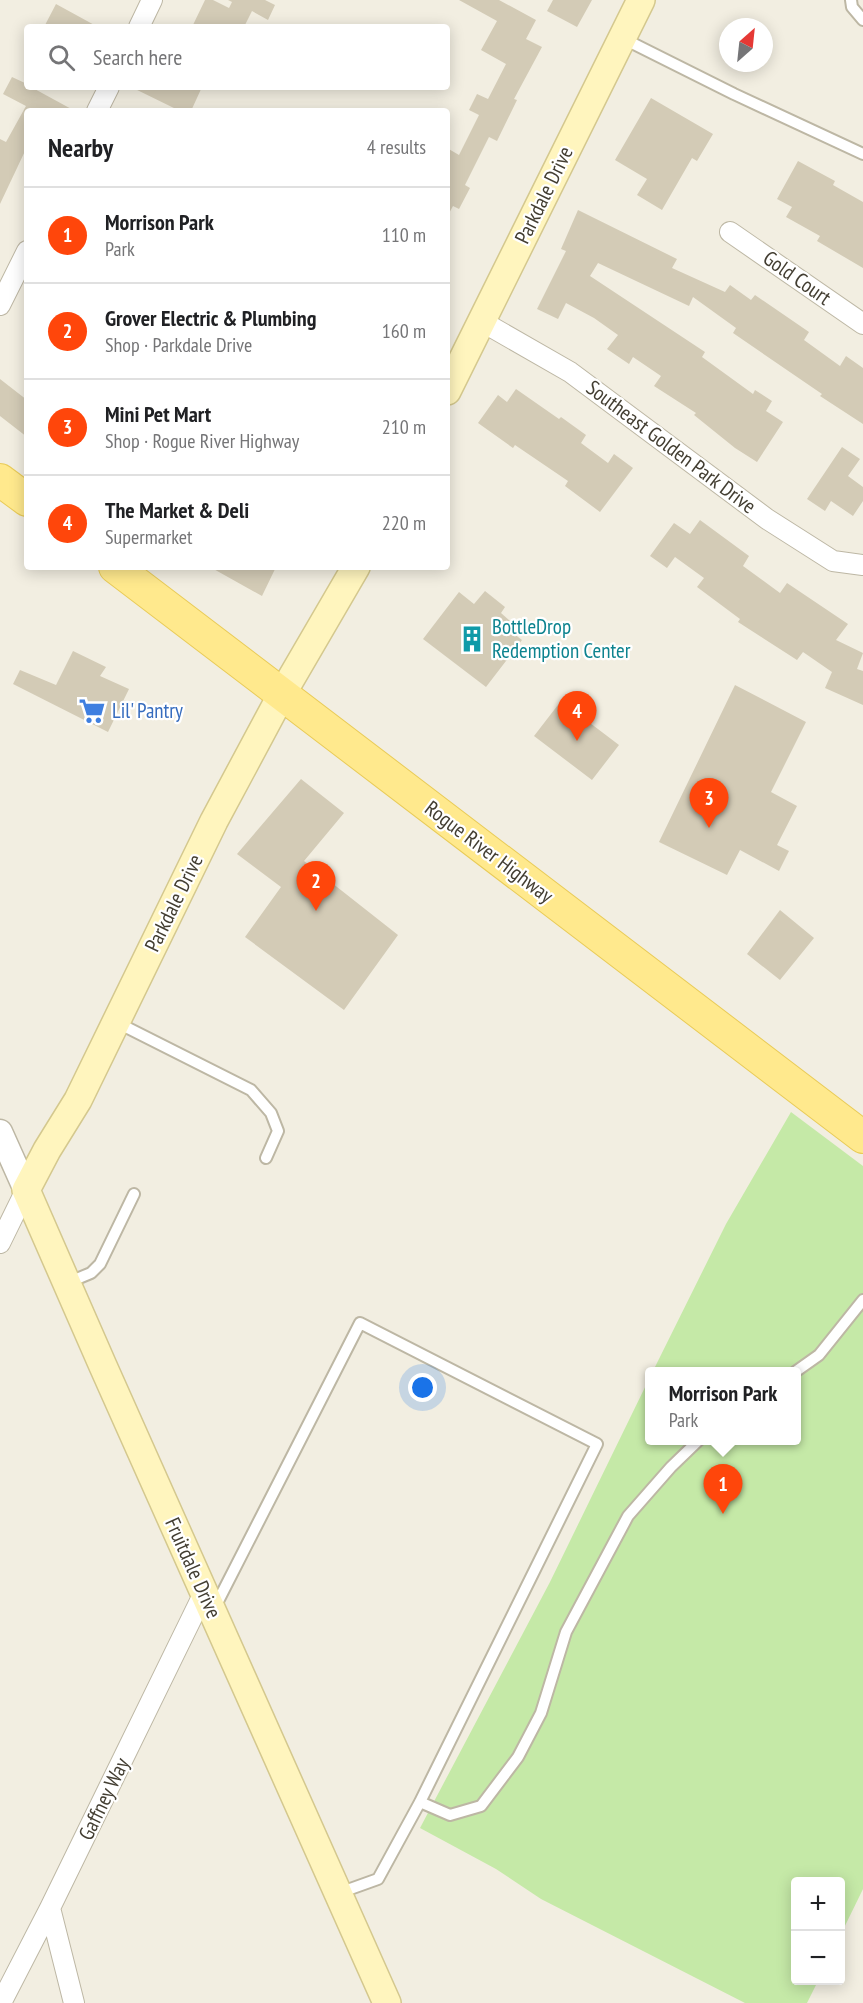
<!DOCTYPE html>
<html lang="en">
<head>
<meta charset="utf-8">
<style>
  body { margin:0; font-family:"PT Sans Narrow",sans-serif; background:#f2f2f2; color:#202124 }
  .controls { position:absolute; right:18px; bottom:18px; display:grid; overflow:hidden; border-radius:6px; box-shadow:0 3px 15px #0003 }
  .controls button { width:54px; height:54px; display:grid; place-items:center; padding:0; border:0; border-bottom:2px solid #e0e0e0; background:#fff; color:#202124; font:30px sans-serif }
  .compass { position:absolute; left:719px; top:18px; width:54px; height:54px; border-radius:50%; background:#fff; box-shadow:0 3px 15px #0003; rotate:27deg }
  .you { position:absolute; left:423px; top:1388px; width:21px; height:21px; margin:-15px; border:4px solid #fff; border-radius:50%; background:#1a73e8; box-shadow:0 0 0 9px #1a73e833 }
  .badge { display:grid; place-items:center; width:39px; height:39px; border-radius:50%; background:#ff460b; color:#fff; font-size:20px; font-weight:700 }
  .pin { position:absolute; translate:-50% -50px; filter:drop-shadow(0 2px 3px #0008) }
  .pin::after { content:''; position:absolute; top:32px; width:21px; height:18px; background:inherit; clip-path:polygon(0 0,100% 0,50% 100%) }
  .popup { position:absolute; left:645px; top:1367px; width:156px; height:78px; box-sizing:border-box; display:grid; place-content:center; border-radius:6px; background:#fff; filter:drop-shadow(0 2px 4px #0005); font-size:20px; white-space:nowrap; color:#757577 }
  .popup b { font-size:22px; color:#202124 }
  .popup::after { content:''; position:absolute; left:50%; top:100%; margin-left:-12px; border:12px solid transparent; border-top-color:#fff }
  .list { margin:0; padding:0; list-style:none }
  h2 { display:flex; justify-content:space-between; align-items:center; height:78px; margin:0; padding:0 24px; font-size:26px }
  h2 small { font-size:20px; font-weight:400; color:#757577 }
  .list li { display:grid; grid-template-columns:39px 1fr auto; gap:18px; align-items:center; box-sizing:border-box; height:96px; padding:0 24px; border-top:2px solid #e0e0e0 }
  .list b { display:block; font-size:22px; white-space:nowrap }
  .list p { margin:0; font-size:20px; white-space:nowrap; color:#757577 }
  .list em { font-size:20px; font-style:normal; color:#757577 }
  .icon { flex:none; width:33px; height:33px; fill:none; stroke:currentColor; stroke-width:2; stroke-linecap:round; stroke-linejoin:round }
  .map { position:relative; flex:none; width:863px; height:2003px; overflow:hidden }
  .search { position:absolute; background:#fff; box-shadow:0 3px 15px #0003; left:24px; top:24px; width:426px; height:66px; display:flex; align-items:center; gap:15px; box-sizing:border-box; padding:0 21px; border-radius:6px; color:#757577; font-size:22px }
  .panel { position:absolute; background:#fff; box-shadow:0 3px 15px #0003; left:24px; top:108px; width:426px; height:462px; border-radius:6px }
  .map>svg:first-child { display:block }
  .green { fill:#c5e9a7 }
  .building { fill:#d3cbb6 }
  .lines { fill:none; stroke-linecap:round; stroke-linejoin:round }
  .service-casing { stroke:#bdb7a4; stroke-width:14 }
  .minor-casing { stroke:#bdb7a4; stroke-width:22 }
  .tertiary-casing { stroke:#bdb7a4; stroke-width:27 }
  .secondary-casing { stroke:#d4c88e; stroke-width:30 }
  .primary-casing { stroke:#e9cb58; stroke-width:34 }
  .service { stroke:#fff; stroke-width:10 }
  .minor { stroke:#fff; stroke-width:20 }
  .tertiary { stroke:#fff; stroke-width:24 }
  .secondary { stroke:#fff5be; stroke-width:27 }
  .primary { stroke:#ffe98d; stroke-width:32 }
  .labels { text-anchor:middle; stroke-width:4.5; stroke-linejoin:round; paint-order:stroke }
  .street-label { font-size:21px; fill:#433e32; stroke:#fff }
  .culture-label { font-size:21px; fill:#0d838f; stroke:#fff; text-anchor:start }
  .shop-label { font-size:21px; fill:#366cbe; stroke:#fff; text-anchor:start }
</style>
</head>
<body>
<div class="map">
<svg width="863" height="2003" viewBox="0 0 863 2003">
  <rect width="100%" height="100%" fill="#f2eee1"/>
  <path class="green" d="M791,1112l72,54v723l-22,45 -1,-52h-44v98l22,1 -11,22h-62l-204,-104 -45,-30 -76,-41 130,-246 99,-203 1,61h146v-68l-143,-1 73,-147z"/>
  <path class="building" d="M205,0h8l16,8 3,-6 -4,-2h37l10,5 -7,15 -16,-9 -8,16h-52z
    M459,0h40l37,20 -10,19 16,8 -28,52 3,1 -20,41 -8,-4 -24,48 5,3 -11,21 -6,-3 -6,11v-69l12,7 20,-40 -10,-5 8,-16 11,5 18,-35 -25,-14 16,-29z
    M553,0h39l-15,27 -30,-16z
    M56,4l42,23h-54z
    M12,77l15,7v3h4l44,24h-48l-1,38 -26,55v-65l6,3 20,-36 -23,-12z
    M131,87h71l-11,24h-11z
    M651,98l62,36 -16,27 -5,-3 -30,52 -25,-15 10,-16 -32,-19z
    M798,161l37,20 -2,4 30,17v66l-46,-27 3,-5 -34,-19 6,-10 -15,-8z
    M578,210l99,49 -5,9 53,24 5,-7 21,15 4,-5 54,37 -5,8 36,26 6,-10 17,12v56l-43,-28 2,-2 -89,-61 3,-5 -43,-31 -4,9 -91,-43 -8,13 115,76 -3,5 51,37 2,-4 17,11 -6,10 17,11 -26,40 -22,-14 -41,-33 2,-2 -42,-27 7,-10 -28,-19 -4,7 -22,-15 11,-14 -24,-17 -28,-15 -8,16 -21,-10 29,-58 -5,-2z
    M0,379l27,21v37l-27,-21z
    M516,389l43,30 2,-2 25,18 -5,8 27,20 6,-9 19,14 -33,44 -35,-26 3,-5 -53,-36 -2,3 -35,-25 20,-28 9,7z
    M842,447l18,12 -12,17 15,11v14l-10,15 -22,-15 -6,10 -18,-12z
    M700,520l49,36 -6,10 37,27 7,-10 61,41 -12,16 27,13 -6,16 6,2v34l-38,-17 7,-16 -29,-20 -6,8 -59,-38 2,-3 -43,-32 7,-9 -29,-21 -8,11 -17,-12 24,-33 16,11z
    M210,567h66l-14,29z
    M485,591l20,16 -4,6 9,8 -5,6 17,13 -36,47 -63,-48 36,-47 15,12z
    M73,651l33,16 -6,9 29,13 -21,43 -95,-48 7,-14 36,15z
    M735,685l71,37 -35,70 26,14 -20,39 12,6 -10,20 -39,-21 -13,25 -68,-33z
    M561,701l58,44 -27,35 -58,-44z
    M301,779l43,34 -40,48 94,74 -54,75 -99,-73 36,-50 -44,-33z
    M780,910l34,28 -34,42 -33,-26z"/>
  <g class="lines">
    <g class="service-casing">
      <path id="service" d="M851,0l1,7 11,13
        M622,38l112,56 129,60
        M116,1022l135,68 20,23 7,18 -12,27
        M67,1283l24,-10 9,-9 34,-70
        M795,1372l24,-17 44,-55
        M214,1609l146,-286 237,121 -177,358 -42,77 -39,14
        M420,1802l30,13 31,-9 37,-49 23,-44 25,-81 62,-116 43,-49 28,-27"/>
    </g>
    <g class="minor-casing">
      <path id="minor" d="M139,27l13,-27
        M97,111l12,-24
        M730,232l133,92
        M0,305l27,-54
        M481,321l89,51 197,147 66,42 30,4
        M0,1243l26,-53
        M50,1908l24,95
        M1,2003l49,-95 154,-315"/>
    </g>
    <g class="tertiary-casing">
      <path id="tertiary" d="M0,1132l26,58"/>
    </g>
    <g class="secondary-casing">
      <path id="secondary" d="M447,391l194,-391
        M356,567l-74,127 -68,127 -136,279 -31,50 -21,40 77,176 284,637"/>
    </g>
    <g class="primary-casing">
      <path id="primary" d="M0,480l27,20
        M115,567l748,570"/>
    </g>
    <use href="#service" class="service"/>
    <use href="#minor" class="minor"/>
    <use href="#tertiary" class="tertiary"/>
    <use href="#secondary" class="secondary"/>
    <use href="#primary" class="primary"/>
  </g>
  <defs>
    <g id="building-bare" transform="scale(2.07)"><path d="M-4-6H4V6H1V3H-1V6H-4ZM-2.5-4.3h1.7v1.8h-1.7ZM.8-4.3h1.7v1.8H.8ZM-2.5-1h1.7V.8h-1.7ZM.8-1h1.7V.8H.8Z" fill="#0f9aa8" stroke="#fff" stroke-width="2.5" paint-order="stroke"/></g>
    <g id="supermarket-bare" transform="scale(2.07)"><path d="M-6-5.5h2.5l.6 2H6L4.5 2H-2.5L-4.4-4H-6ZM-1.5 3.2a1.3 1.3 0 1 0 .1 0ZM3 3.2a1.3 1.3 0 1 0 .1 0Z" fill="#3f7fe0" stroke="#fff" stroke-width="2.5" paint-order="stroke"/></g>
  </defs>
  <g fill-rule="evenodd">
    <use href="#building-bare" x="472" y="639"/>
    <use href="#supermarket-bare" x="92" y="711"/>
  </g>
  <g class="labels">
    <g class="street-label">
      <text transform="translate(544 195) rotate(-64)" y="7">Parkdale Drive</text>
      <text transform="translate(797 278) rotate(35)" y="7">Gold Court</text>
      <text transform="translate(671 447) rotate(37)" y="7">Southeast Golden Park Drive</text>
      <text transform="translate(489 852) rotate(37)" y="7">Rogue River Highway</text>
      <text transform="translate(174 903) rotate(-64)" y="7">Parkdale Drive</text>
      <text transform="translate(193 1568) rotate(66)" y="7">Fruitdale Drive</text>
      <text transform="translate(104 1799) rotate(-64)" y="7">Gaffney Way</text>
    </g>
    <g class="culture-label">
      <text x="492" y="634">BottleDrop<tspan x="492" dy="24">Redemption Center</tspan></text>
    </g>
    <g class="shop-label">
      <text x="112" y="718">Lil' Pantry</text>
    </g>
  </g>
</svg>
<div class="controls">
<button>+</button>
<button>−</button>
</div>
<svg class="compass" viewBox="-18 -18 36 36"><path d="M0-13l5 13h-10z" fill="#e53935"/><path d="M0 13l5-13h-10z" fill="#757577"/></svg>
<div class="you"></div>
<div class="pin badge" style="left:723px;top:1514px">1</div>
<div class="popup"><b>Morrison Park</b>Park</div>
<div class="pin badge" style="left:316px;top:911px">2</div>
<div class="pin badge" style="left:709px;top:828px">3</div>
<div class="pin badge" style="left:577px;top:741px">4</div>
<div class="search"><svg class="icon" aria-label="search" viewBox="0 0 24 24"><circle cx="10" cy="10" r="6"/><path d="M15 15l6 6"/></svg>Search here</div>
<section class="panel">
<h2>Nearby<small>4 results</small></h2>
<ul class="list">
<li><span class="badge">1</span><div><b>Morrison Park</b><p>Park</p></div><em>110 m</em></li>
<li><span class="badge">2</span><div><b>Grover Electric &amp; Plumbing</b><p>Shop · Parkdale Drive</p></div><em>160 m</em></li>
<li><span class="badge">3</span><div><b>Mini Pet Mart</b><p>Shop · Rogue River Highway</p></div><em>210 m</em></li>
<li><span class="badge">4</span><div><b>The Market &amp; Deli</b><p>Supermarket</p></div><em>220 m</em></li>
</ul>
</section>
</div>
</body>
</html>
